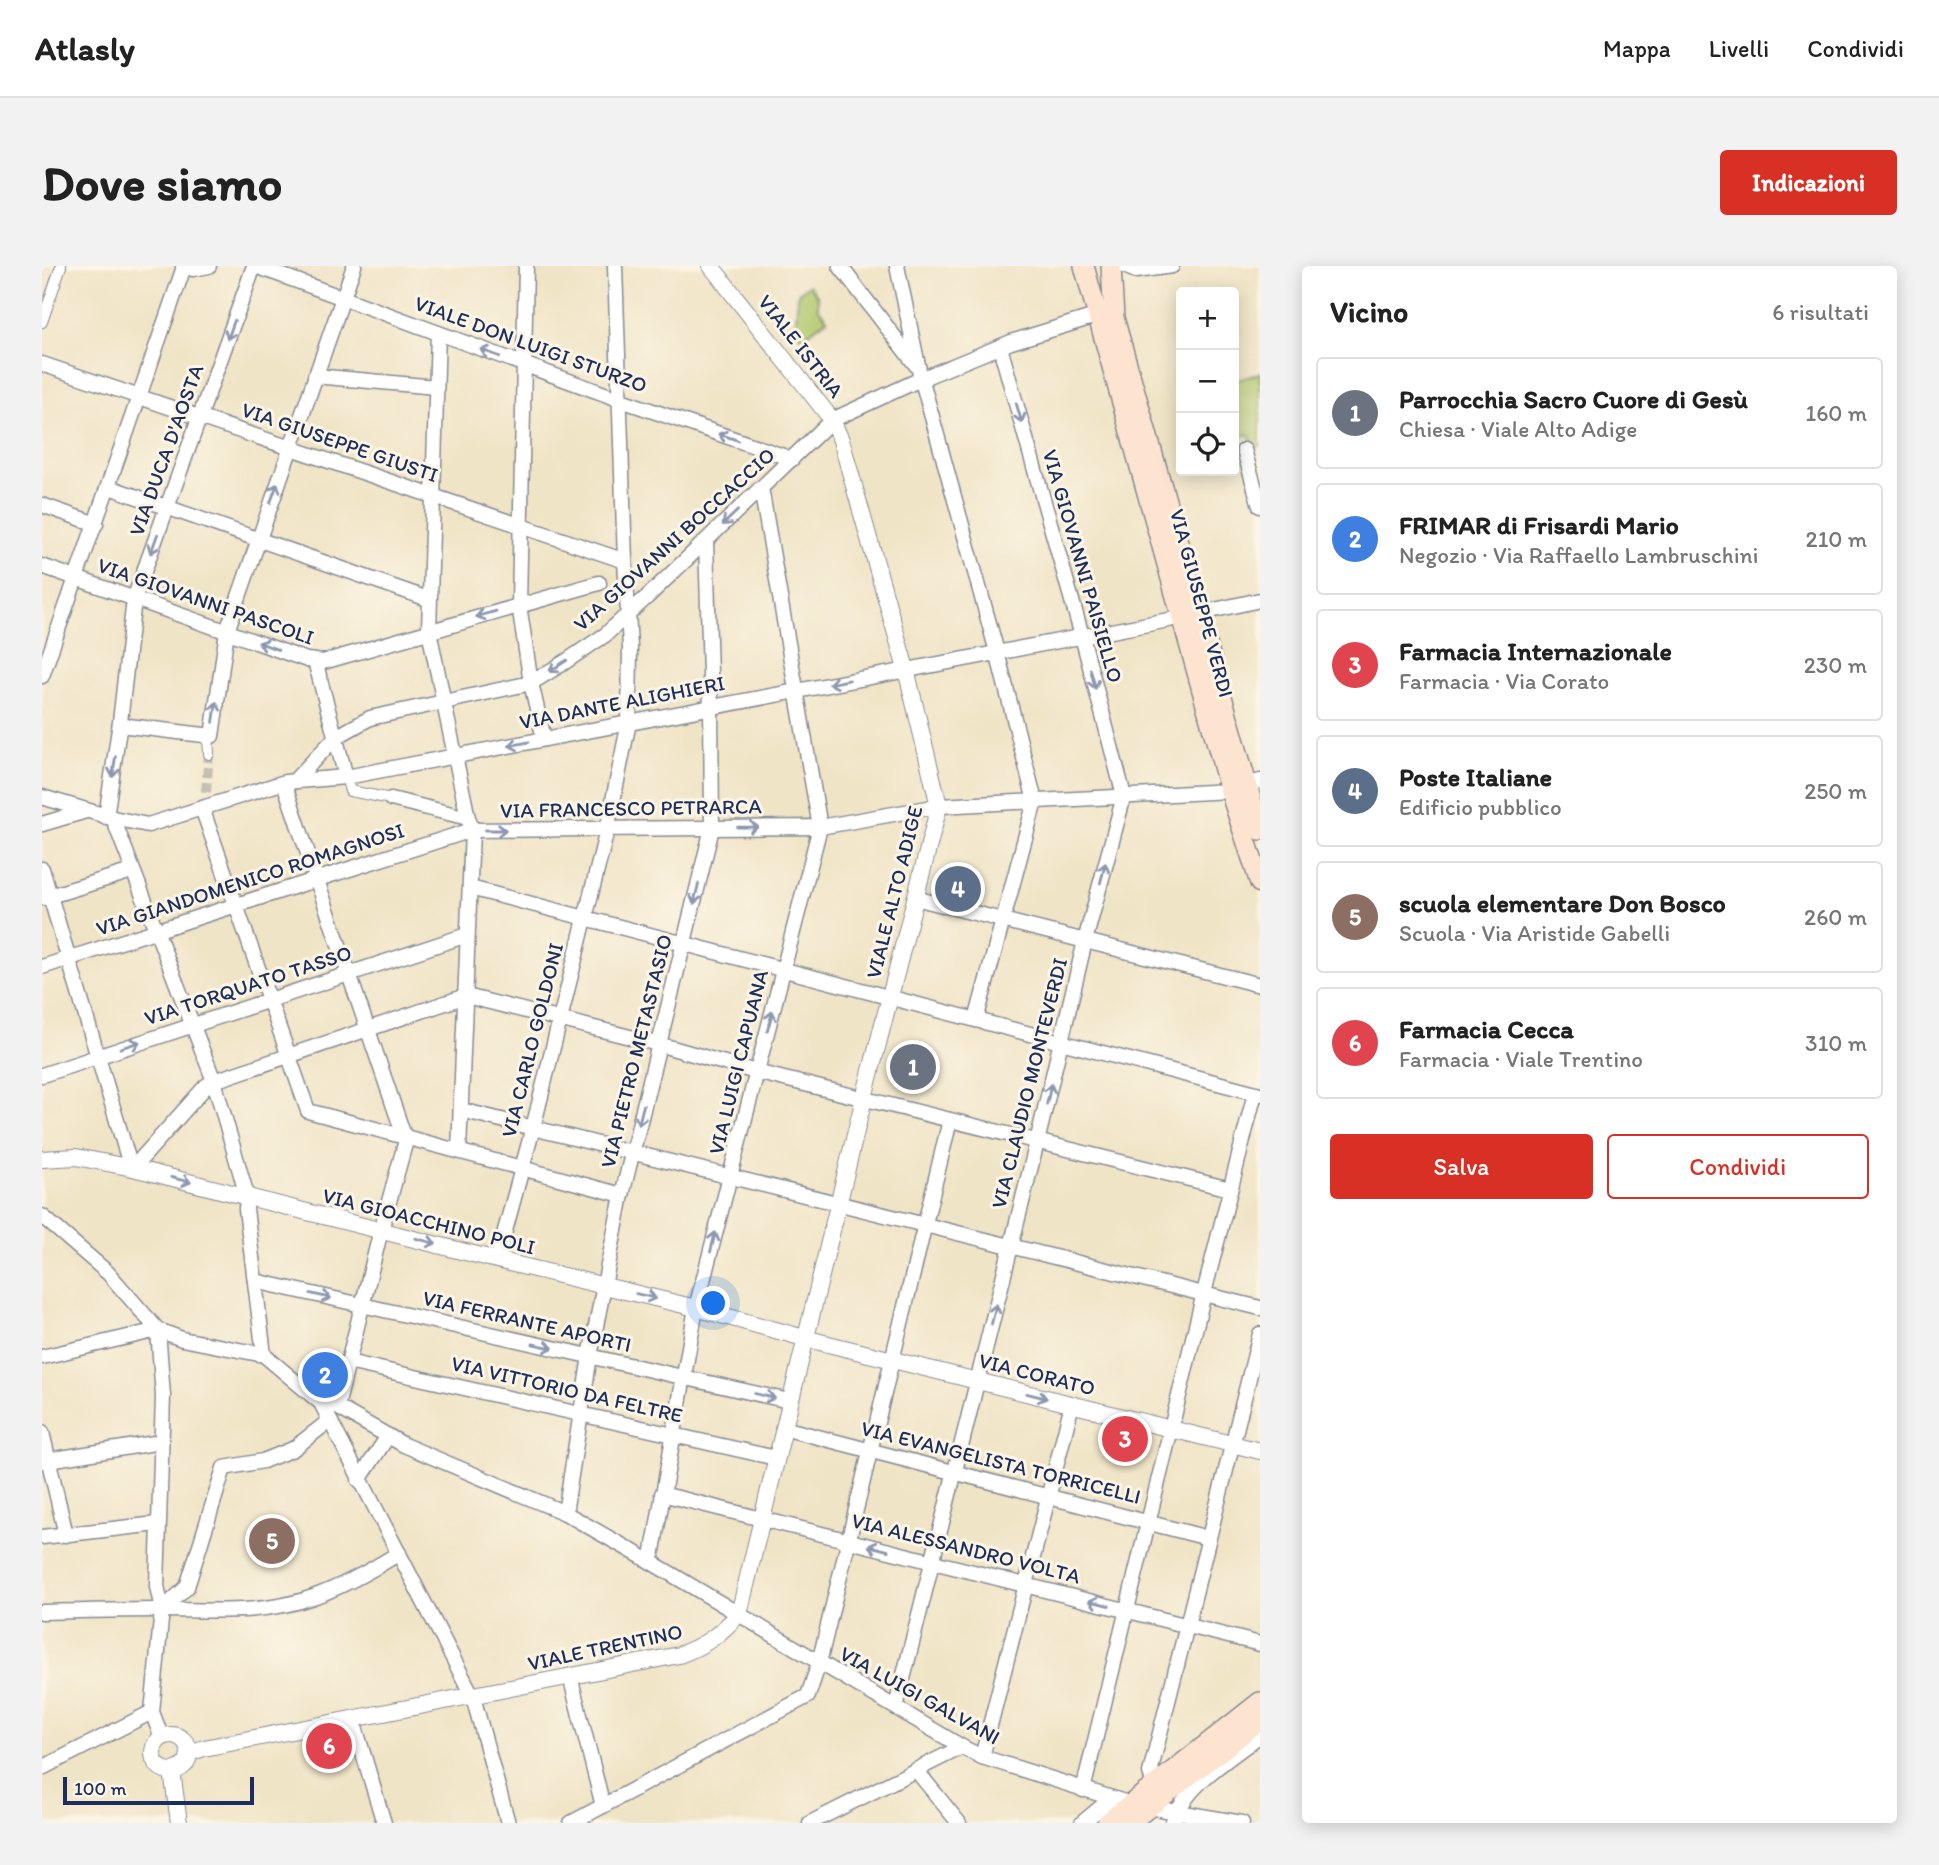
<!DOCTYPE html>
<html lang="it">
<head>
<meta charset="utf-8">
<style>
	:root { --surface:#fff; --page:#f2f2f2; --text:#222; --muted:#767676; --line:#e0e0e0; --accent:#d93025 }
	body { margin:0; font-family:Itim,sans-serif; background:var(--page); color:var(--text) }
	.controls { position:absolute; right:21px; top:21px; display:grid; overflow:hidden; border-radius:7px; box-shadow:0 4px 18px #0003 }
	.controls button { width:63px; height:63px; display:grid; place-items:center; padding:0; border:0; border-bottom:2px solid var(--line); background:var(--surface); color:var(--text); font:35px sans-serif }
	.scale { position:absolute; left:21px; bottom:18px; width:191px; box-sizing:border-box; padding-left:7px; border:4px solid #1b2f5e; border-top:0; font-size:19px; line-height:24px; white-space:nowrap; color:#1b2f5e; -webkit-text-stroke:5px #fcf5e5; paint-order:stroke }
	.you { position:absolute; left:672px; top:1038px; width:24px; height:24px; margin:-18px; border:5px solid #fff; border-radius:50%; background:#1a73e8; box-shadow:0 0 0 10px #1a73e833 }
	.badge { display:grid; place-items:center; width:46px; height:46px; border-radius:50%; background:var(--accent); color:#fff; font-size:23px; font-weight:700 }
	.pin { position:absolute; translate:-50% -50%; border:4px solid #fff; box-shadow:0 2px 7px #0006 }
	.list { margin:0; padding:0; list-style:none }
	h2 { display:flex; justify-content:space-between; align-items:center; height:91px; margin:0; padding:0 28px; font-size:30px }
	h2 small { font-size:23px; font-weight:400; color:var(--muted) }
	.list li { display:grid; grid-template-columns:46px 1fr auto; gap:21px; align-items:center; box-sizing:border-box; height:112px; margin:0 14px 14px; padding:0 14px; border:2px solid var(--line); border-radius:7px }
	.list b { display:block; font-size:26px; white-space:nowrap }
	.list p { margin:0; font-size:23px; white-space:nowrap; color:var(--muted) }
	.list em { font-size:23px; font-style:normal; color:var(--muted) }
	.actions { display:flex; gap:14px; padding:21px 28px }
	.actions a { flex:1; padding:16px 0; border:2px solid var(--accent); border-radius:7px; text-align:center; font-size:24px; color:var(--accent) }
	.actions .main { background:var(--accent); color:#fff }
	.icon { flex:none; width:38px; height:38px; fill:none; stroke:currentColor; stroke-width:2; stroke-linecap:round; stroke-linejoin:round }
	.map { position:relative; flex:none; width:1218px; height:1557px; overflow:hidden; border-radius:7px }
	header { display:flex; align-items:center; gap:42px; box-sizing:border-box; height:98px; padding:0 35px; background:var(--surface); border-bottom:2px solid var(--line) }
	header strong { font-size:33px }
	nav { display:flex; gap:38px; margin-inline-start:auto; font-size:24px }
	.intro { display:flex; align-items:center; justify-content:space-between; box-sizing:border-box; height:168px; padding:0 42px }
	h1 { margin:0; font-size:49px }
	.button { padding:18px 32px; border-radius:7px; background:var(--accent); color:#fff; font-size:24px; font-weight:700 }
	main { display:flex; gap:42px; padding:0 42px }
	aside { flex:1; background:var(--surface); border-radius:7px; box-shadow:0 4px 18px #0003 }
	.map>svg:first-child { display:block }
</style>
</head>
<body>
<header>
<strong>Atlasly</strong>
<nav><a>Mappa</a><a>Livelli</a><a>Condividi</a></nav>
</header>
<div class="intro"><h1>Dove siamo</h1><a class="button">Indicazioni</a></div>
<main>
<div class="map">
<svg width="1218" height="1557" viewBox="0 0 1218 1557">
	<rect width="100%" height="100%" fill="#fcf5e5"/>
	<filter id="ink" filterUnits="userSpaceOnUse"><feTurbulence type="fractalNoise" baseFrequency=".0143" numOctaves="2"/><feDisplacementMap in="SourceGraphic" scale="14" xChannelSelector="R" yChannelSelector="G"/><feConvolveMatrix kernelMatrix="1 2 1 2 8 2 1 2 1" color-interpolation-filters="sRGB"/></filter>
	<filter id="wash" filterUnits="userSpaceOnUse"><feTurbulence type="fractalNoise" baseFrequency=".00686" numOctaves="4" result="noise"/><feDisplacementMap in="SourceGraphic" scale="28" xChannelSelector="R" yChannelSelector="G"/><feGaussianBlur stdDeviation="1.57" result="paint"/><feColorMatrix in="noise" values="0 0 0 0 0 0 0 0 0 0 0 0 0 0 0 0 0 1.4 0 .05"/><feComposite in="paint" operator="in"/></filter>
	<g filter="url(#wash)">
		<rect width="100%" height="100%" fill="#f0e4c6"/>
		<g fill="#b0c76b" stroke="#667b64" stroke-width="2">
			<path d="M767 19 776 31V42L785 53 760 72 753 63 756 61 754 58 756 27Z"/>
			<path d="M1218 107V180L1211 182 1207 168 1192 172V115Z"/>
		</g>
	</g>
	<g filter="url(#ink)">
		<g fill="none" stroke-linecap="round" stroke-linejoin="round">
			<path stroke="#c5c0b1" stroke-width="10" stroke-dasharray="10 5" stroke-linecap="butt" d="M164 526 167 488"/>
			<defs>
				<g id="pedestrian">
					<path d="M0 56 19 0"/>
					<path d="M166 470 167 488"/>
					<path d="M304 511 308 525 349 533"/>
				</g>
				<g id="minor">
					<path d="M141 0 151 3 167 0"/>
					<path d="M214 0 579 134 750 193"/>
					<path d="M484 0 477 339 489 417 502 473"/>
					<path d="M798 0 874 99"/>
					<path d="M855 0 877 104 955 386 993 535 934 754"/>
					<path d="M1082 0 1094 5 1130 0"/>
					<path d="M396 67 387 365 426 552"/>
					<path d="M0 98 583 295"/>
					<path d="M273 110 394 121"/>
					<path d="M1202 184 1218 240"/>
					<path d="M67 221 386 333"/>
					<path d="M0 239 54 258"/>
					<path d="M0 300 265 394 281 396 557 317"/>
					<path d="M273 395 304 511"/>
					<path d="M0 410 142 1"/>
					<path d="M78 459 170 470 185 365 312 0"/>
					<path d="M253 514 294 471 328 452 489 417 523 396 563 369 605 331 790 154 881 112 969 76 1057 49"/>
					<path d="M242 517 362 870"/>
					<path d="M0 531 71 552 106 559 243 516 304 511 1127 354 1218 334"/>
					<path d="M349 533 426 552 430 564 778 561 897 540 1188 525 1218 515"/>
					<path d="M160 542 266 845 580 929"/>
					<path d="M64 551 78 456 92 333 212 0"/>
					<path d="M71 552 172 815 205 930 204 943 222 1089"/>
					<path d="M0 558 44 545"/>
					<path d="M0 603 89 902"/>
					<path d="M428 622 1218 828"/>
					<path d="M1 632 90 605"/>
					<path d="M873 632 1218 719"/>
					<path d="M0 701 430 564 417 885"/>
					<path d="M0 809 425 669"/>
					<path d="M419 844 1218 1042"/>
					<path d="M91 902 164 820 172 815 424 730 616 778 714 806 1188 923"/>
					<path d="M0 950 66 1007 116 1064 140 1073 222 1089 279 1137 431 1431 466 1557"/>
					<path d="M455 994 491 862 565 564 587 456 588 381 583 295 573 0"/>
					<path d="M213 1015 747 1135"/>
					<path d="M116 1064 121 1130 115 1320 120 1344 110 1446 120 1472"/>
					<path d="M0 1091 116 1064"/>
					<path d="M306 1096 734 1192"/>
					<path d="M279 1137 295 1141 362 1179 523 1247 609 1296 920 1481 940 1491 1089 1538"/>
					<path d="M295 1141 339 964 365 871"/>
					<path d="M741 1162 1166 1272"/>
					<path d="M0 1166 24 1269"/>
					<path d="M0 1195 119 1176"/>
					<path d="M317 1214 346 1170"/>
					<path d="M620 1228 1218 1378"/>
					<path d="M523 1247 548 1090 580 929 670 562 669 441 664 275"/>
					<path d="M0 1271 115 1258"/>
					<path d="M609 1296 654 1042 778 561 719 222"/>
					<path d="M120 1344 145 1321 182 1202 221 1195 251 1183 287 1155"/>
					<path d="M0 1346C39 1345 79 1344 118 1344 170 1344 221 1349 271 1331 302 1320 330 1304 357 1287"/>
					<path d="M528 1410 561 1540"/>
					<path d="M854 1441 995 876 1043 675 1082 530 1040 370 958 81"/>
					<path d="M311 1454 342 1557"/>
					<path d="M940 1491 1030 1138"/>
					<path d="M0 1502 110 1446"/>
					<path d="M874 1504 917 1557"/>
					<path d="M1112 1519 1108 1507 1218 1068"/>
					<path d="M1041 1524 1162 1027 1213 827"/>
					<path d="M1107 1541 1200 1557"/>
					<path d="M529 1557 766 1430 777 1397 908 854"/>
					<path d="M768 1557 920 1481"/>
					<path d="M1040 1557 1070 1532"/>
					<path d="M1130 1557C1145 1517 1186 1494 1218 1469"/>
				</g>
				<g id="tertiary">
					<path d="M0 893 34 891 91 902 455 994 654 1042 762 1072 1218 1185"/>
					<circle cx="129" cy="1487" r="18"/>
					<path d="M147 1487 162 1482 637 1389C664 1379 677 1369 697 1348L822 832 897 540 864 403 799 174 790 154 669 0"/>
					<path d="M130 1505 137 1557"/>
				</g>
				<g id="secondary">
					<path d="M1042 0 1188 525 1218 617"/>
					<path d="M1069 0 1072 52 1218 564"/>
					<path d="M1065 1557 1218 1436"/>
					<path d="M1087 1557 1218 1454"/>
				</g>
			</defs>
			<use href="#pedestrian" stroke="#868a92" stroke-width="12"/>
			<use href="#minor" stroke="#868a92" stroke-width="17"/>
			<use href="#tertiary" stroke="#868a92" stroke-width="18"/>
			<use href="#secondary" stroke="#868a92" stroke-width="22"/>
			<use href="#pedestrian" stroke="#fff" stroke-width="10"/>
			<use href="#minor" stroke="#fff" stroke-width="14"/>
			<use href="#tertiary" stroke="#fff" stroke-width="16"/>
			<use href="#secondary" stroke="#fde4d0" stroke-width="19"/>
		</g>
		<defs><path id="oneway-shaft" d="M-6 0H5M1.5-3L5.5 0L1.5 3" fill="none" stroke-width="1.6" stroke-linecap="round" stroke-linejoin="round" transform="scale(1.75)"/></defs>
		<g stroke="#8d97ae">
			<use href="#oneway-shaft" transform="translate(189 64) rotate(110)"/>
			<use href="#oneway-shaft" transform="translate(448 87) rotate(-160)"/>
			<use href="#oneway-shaft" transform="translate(977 147) rotate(74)"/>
			<use href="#oneway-shaft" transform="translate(686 171) rotate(-161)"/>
			<use href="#oneway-shaft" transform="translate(232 227) rotate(-70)"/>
			<use href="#oneway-shaft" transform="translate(688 252) rotate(136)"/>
			<use href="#oneway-shaft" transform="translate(112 278) rotate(110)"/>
			<use href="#oneway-shaft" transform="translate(444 348) rotate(164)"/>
			<use href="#oneway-shaft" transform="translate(226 380) rotate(-160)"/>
			<use href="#oneway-shaft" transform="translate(516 400) rotate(147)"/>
			<use href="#oneway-shaft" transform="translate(1051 413) rotate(75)"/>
			<use href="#oneway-shaft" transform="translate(797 416) rotate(169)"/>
			<use href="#oneway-shaft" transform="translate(173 446) rotate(-82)"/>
			<use href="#oneway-shaft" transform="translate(477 478) rotate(169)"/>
			<use href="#oneway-shaft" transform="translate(72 501) rotate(98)"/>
			<use href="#oneway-shaft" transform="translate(706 561) rotate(-1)"/>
			<use href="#oneway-shaft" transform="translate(454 564)"/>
			<use href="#oneway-shaft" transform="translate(1061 607) rotate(-75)"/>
			<use href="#oneway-shaft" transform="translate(654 628) rotate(104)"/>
			<use href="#oneway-shaft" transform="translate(728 755) rotate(-75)"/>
			<use href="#oneway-shaft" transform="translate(88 779) rotate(-18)"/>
			<use href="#oneway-shaft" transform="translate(1007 828) rotate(-77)"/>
			<use href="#oneway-shaft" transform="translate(599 849) rotate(104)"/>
			<use href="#oneway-shaft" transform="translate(139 914) rotate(14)"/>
			<use href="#oneway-shaft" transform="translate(384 975) rotate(15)"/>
			<use href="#oneway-shaft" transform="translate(671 976) rotate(-76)"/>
			<use href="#oneway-shaft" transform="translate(279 1030) rotate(13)"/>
			<use href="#oneway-shaft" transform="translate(604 1030) rotate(13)"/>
			<use href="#oneway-shaft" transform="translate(952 1048) rotate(-76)"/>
			<use href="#oneway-shaft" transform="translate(501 1080) rotate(12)"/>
			<use href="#oneway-shaft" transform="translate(723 1130) rotate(13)"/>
			<use href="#oneway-shaft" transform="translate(995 1130) rotate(14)"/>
			<use href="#oneway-shaft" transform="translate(836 1282) rotate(-166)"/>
			<use href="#oneway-shaft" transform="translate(1057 1337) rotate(-166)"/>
		</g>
	</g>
	<g text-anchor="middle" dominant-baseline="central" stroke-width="6" stroke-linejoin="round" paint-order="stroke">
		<g font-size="21" fill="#1b2f5e" stroke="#fcf5e5">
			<text transform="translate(489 78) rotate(20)">VIALE DON LUIGI STURZO</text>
			<text transform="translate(759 80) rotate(52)">VIALE ISTRIA</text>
			<text transform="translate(298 176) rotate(19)">VIA GIUSEPPE GIUSTI</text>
			<text transform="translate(124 184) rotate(-70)">VIA DUCA D'AOSTA</text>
			<text transform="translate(632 273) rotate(-42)">VIA GIOVANNI BOCCACCIO</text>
			<text transform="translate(1041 300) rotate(74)">VIA GIOVANNI PAISIELLO</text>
			<text transform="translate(164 335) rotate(19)">VIA GIOVANNI PASCOLI</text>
			<text transform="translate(1160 337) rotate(75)">VIA GIUSEPPE VERDI</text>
			<text transform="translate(580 436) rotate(-11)">VIA DANTE ALIGHIERI</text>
			<text transform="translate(589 542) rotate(-1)">VIA FRANCESCO PETRARCA</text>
			<text transform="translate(208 613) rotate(-18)">VIA GIANDOMENICO ROMAGNOSI</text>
			<text transform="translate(852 626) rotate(-76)">VIALE ALTO ADIGE</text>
			<text transform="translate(206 719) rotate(-18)">VIA TORQUATO TASSO</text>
			<text transform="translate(490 774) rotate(-76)">VIA CARLO GOLDONI</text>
			<text transform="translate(594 785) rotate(-76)">VIA PIETRO METASTASIO</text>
			<text transform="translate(696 796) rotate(-76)">VIA LUIGI CAPUANA</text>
			<text transform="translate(987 817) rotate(-76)">VIA CLAUDIO MONTEVERDI</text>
			<text transform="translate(387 955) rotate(14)">VIA GIOACCHINO POLI</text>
			<text transform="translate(485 1055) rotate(13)">VIA FERRANTE APORTI</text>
			<text transform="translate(995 1108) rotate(14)">VIA CORATO</text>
			<text transform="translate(525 1123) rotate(13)">VIA VITTORIO DA FELTRE</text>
			<text transform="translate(959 1196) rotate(14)">VIA EVANGELISTA TORRICELLI</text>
			<text transform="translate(924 1282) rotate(14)">VIA ALESSANDRO VOLTA</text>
			<text transform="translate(563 1381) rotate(-12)">VIALE TRENTINO</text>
			<text transform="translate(878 1429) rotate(29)">VIA LUIGI GALVANI</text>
		</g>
	</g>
</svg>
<div class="controls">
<button>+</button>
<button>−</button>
<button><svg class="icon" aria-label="locate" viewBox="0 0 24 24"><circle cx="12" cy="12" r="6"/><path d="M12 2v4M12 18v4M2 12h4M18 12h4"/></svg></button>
</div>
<div class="scale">100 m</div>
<div class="you"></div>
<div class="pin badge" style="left:871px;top:801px;background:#6b7280">1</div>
<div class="pin badge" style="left:283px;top:1109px;background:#3f7fe0">2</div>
<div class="pin badge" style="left:1083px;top:1173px;background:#e0444e">3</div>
<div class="pin badge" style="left:916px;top:623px;background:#5c6f8a">4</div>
<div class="pin badge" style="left:230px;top:1275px;background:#8d6e63">5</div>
<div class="pin badge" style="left:287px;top:1480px;background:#e0444e">6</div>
</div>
<aside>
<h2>Vicino<small>6 risultati</small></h2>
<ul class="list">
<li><span class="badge" style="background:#6b7280">1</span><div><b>Parrocchia Sacro Cuore di Gesù</b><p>Chiesa · Viale Alto Adige</p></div><em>160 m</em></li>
<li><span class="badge" style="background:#3f7fe0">2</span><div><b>FRIMAR di Frisardi Mario</b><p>Negozio · Via Raffaello Lambruschini</p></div><em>210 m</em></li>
<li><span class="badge" style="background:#e0444e">3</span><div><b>Farmacia Internazionale</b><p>Farmacia · Via Corato</p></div><em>230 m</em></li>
<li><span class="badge" style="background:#5c6f8a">4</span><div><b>Poste Italiane</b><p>Edificio pubblico</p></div><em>250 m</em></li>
<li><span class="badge" style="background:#8d6e63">5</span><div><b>scuola elementare Don Bosco</b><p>Scuola · Via Aristide Gabelli</p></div><em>260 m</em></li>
<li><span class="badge" style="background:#e0444e">6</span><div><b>Farmacia Cecca</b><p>Farmacia · Viale Trentino</p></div><em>310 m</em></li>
</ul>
<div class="actions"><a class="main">Salva</a><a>Condividi</a></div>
</aside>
</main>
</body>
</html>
